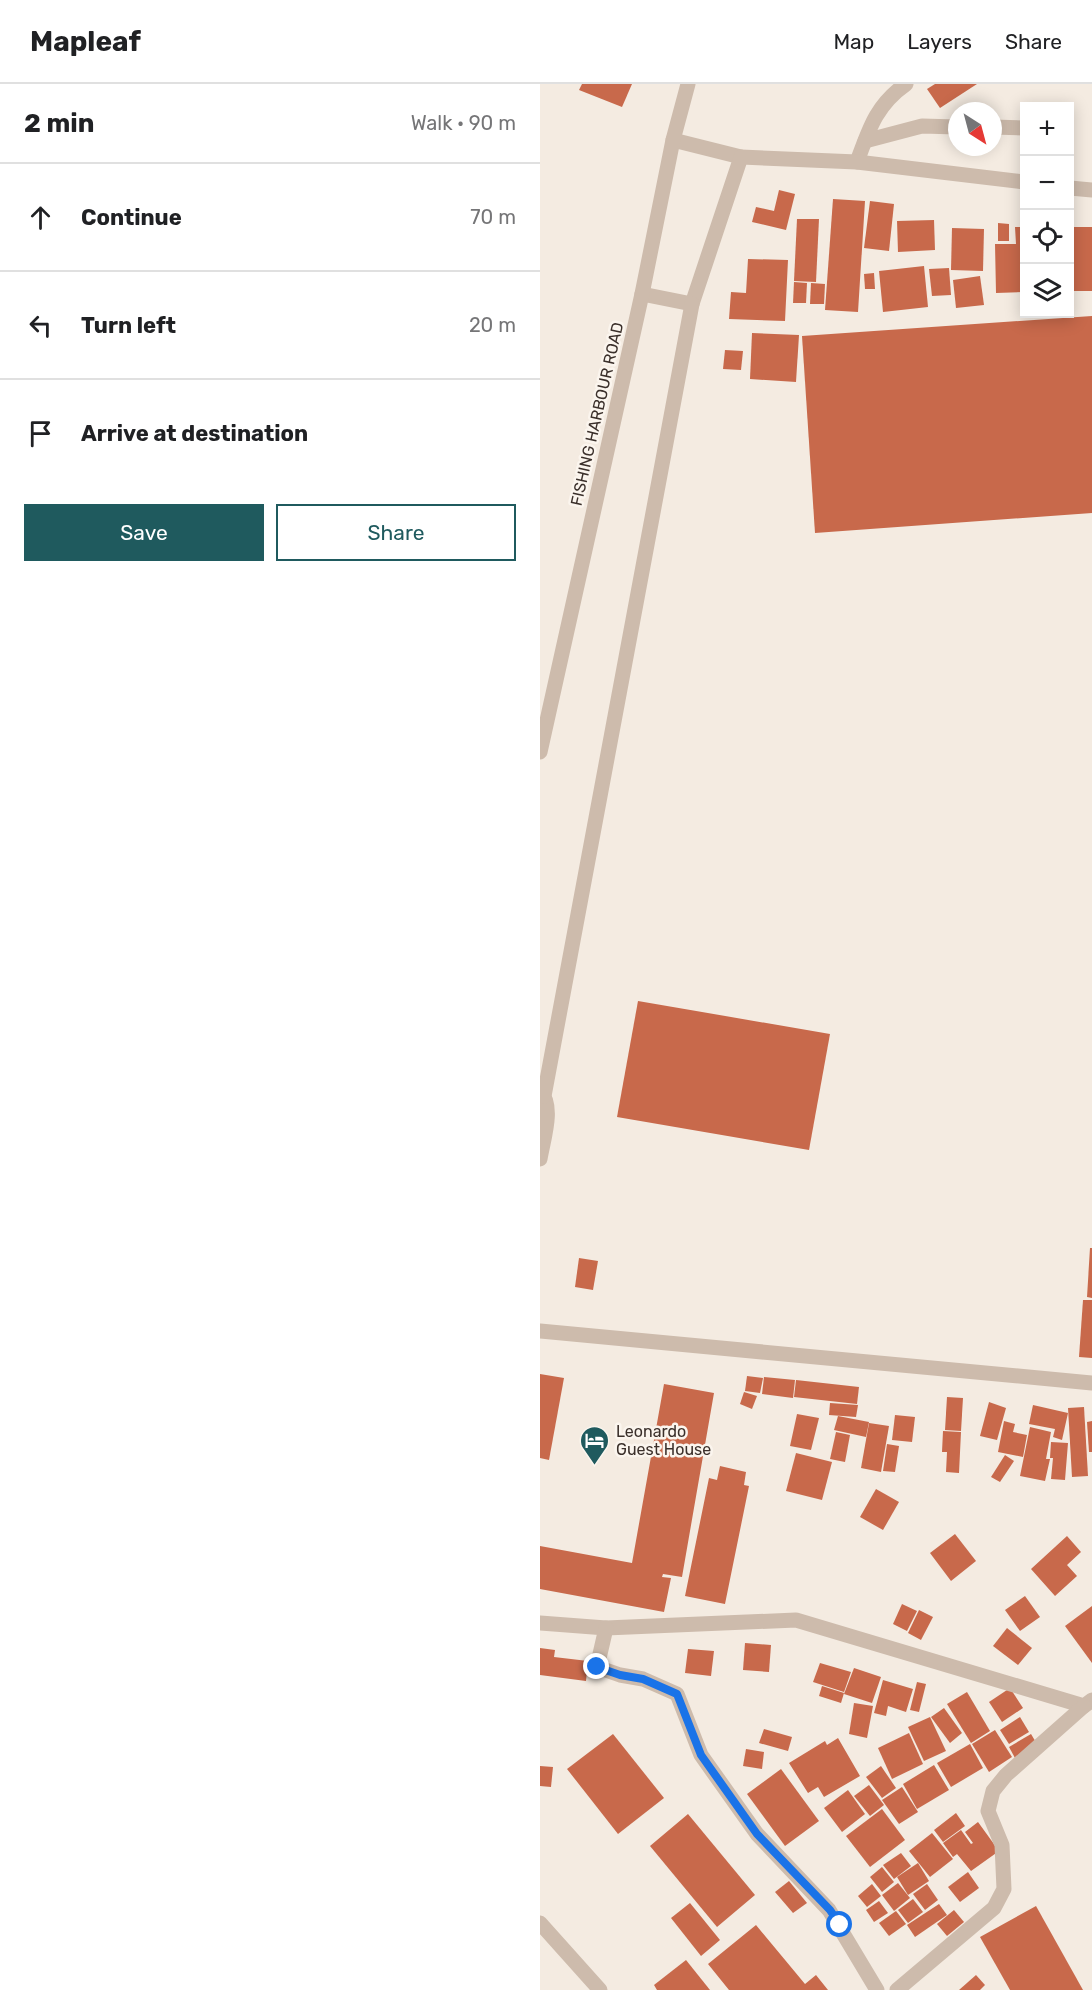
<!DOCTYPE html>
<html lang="en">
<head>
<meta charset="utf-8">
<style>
	:root { --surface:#fff; --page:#f6f6f6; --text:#202124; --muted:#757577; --line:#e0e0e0; --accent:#1f5a5e }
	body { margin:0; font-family:Rubik,sans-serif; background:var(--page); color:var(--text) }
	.controls { position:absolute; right:18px; top:18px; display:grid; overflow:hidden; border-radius:0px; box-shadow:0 3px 15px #0003 }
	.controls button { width:54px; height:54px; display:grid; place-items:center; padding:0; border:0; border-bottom:2px solid var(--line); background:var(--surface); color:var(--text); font:30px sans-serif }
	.compass { position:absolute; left:408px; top:18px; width:54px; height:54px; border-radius:50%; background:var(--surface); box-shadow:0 3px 15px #0003; rotate:144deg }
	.stop { position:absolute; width:18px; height:18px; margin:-14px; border:4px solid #1a73e8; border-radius:50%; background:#fff }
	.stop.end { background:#1a73e8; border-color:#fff; box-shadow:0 2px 6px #0008 }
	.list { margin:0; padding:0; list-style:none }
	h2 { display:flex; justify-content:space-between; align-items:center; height:78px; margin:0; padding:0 24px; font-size:26px }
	h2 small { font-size:20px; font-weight:400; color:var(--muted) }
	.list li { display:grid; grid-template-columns:39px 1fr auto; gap:18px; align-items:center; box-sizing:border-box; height:108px; padding:0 24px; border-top:2px solid var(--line) }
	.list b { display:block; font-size:22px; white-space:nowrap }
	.list em { font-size:20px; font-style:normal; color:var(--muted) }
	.actions { display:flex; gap:12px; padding:18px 24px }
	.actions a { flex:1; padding:14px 0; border:2px solid var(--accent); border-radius:0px; text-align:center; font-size:21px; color:var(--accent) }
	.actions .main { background:var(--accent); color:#fff }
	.icon { flex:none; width:33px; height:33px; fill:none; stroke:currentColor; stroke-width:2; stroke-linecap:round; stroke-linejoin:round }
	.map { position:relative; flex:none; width:552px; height:1906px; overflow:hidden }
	header { display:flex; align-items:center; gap:36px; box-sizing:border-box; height:84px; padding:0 30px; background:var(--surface); border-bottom:2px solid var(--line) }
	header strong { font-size:28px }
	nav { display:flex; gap:33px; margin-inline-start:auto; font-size:21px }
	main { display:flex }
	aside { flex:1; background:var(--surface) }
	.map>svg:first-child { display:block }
</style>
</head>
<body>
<header>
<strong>Mapleaf</strong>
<nav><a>Map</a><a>Layers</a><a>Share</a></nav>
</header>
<main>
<aside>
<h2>2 min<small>Walk · 90 m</small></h2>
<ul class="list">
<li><svg class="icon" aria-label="ahead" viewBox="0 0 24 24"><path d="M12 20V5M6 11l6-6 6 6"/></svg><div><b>Continue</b></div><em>70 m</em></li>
<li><svg class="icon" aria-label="left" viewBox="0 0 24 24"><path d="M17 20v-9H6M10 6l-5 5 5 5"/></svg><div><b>Turn left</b></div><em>20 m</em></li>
<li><svg class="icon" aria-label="arrive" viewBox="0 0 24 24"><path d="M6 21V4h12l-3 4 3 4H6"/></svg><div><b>Arrive at destination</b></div></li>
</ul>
<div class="actions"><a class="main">Save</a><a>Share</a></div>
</aside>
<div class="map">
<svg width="552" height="1906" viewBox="0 0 552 1906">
	<rect width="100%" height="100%" fill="#f4ebe1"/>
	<g fill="#c8694b">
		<path d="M42 0H92L82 23 39 6Z"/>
		<path d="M395 0H437L400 24 387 5Z"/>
		<path d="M239 106 255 110 246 146 212 138 216 123 234 127Z"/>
		<path d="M293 115 325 117 318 228 285 226Z"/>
		<path d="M330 117 354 120 349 167 324 164Z"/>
		<path d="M257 135H279L276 198 254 197Z"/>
		<path d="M394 136 395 166 358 168 357 137Z"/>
		<path d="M458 139 469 140V157H458Z"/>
		<path d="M475 143H484V208L456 209 455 160H476Z"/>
		<rect x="530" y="143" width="22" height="64"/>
		<path d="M412 144 444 145 443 187 411 186Z"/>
		<path d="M208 175 248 176 245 237 189 235 191 208 206 209Z"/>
		<path d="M384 182 388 223 343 228 339 187Z"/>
		<path d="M409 184 411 211 392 212 389 185Z"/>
		<path d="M334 189 335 205H325L324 190Z"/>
		<path d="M440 192 444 221 416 224 413 196Z"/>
		<path d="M254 198 267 199 266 219H253Z"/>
		<path d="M271 199 285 200 284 220H270Z"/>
		<path d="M552 232V429L275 449 262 252Z"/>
		<path d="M212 249 259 251 256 298 210 295Z"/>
		<path d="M185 266 203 267 201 286 183 285Z"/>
		<path d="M98 917 290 950 269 1066 77 1033Z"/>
		<path d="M550 1164H552V1214L547 1213Z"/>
		<path d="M39 1174 58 1177 53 1206 35 1203Z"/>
		<path d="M543 1216H552V1274L539 1273Z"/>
		<path d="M0 1290 24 1294 9 1376 0 1374Z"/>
		<path d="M207 1292 223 1294 220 1309 205 1307Z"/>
		<path d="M224 1293 255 1296 253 1314 222 1310Z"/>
		<path d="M256 1296 319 1303 317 1320 254 1313Z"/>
		<path d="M124 1300 174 1309 142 1493 123 1490 122 1493 131 1494 124 1528 0 1505V1462L92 1479Z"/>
		<path d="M204 1308 217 1312 212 1325 200 1320Z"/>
		<path d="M407 1313 423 1314 421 1347 405 1346Z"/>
		<path d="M449 1318 466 1324 457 1356 440 1352Z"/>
		<path d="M290 1319 318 1321 316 1333 289 1331Z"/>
		<path d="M493 1321 528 1329 522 1356 513 1353 515 1345 489 1340Z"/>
		<path d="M544 1323 548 1392 532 1393 528 1324Z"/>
		<path d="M257 1330 279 1334 271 1366 250 1362Z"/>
		<path d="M355 1331 375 1333 372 1358 352 1356Z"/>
		<path d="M298 1332 329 1338 326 1353 294 1346Z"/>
		<path d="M464 1337 475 1340 473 1348 487 1351 483 1373 458 1368Z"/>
		<path d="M552 1337V1368H549L547 1338Z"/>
		<path d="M329 1339 349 1342 341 1388 321 1384Z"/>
		<path d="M490 1343 511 1348 506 1375H510L505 1397 480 1392Z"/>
		<path d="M403 1347 421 1348 419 1389 406 1388 407 1368H402Z"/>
		<path d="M296 1348 310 1351 305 1378 290 1375Z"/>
		<path d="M511 1358 528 1359 525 1396 511 1395 513 1374H510Z"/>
		<path d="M347 1360 359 1362 355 1388 343 1387Z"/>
		<path d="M256 1369 292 1378 282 1416 246 1407Z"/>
		<path d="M465 1371 474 1377 460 1398 451 1393Z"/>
		<path d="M180 1382 206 1388 204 1401 209 1402 185 1520 145 1512 169 1394 177 1396Z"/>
		<path d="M336 1405 359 1418 343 1446 320 1433Z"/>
		<path d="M415 1450 436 1477 411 1497 390 1469Z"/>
		<path d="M527 1452 541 1468 527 1481 537 1492 515 1512 491 1485Z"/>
		<path d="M485 1512 500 1533 480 1547 465 1526Z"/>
		<path d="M362 1520 377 1527 367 1547 353 1540Z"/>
		<path d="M552 1522V1579L525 1542Z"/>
		<path d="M379 1526 393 1533 381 1556 368 1549Z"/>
		<path d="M467 1544 492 1564 478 1581 453 1562Z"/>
		<path d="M205 1559 231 1561 229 1588 203 1586Z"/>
		<path d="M0 1564 15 1566 14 1573 48 1577 46 1597 0 1591Z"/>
		<path d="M148 1565 174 1567 171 1592 145 1589Z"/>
		<path d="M280 1579 311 1588 304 1608 273 1598Z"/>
		<path d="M314 1584 341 1593 332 1619 304 1610Z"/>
		<path d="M343 1596 373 1605 366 1628 348 1622 346 1632 334 1629Z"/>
		<path d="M377 1598 386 1600 379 1628 370 1626Z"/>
		<path d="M282 1602 304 1609 301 1619 279 1612Z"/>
		<path d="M470 1604 483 1624 462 1638 449 1618Z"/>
		<path d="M427 1608 450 1647 431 1659 407 1620Z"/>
		<path d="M314 1619 333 1622 327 1654 309 1650Z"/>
		<path d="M404 1624 422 1649 410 1659 391 1633Z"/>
		<path d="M390 1633 406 1667 384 1677 368 1643Z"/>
		<path d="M480 1633 489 1648 469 1660 460 1646Z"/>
		<path d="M224 1645 252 1653 248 1667 219 1659Z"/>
		<path d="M455 1646 472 1673 449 1688 432 1660Z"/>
		<path d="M369 1649 383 1680 352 1695 338 1664Z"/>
		<path d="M73 1650 124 1714 78 1750 27 1685Z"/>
		<path d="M491 1650 497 1660 475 1674 469 1663Z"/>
		<path d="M298 1654 320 1692 284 1713 278 1703 268 1709 249 1679 285 1657 287 1661Z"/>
		<path d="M430 1660 443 1684 411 1703 397 1679Z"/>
		<path d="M206 1665 224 1668 222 1685 203 1682Z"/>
		<path d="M394 1681 409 1706 377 1725 363 1700Z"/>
		<path d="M0 1682 13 1683 11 1703 0 1702Z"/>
		<path d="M341 1682 356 1704 342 1714 326 1693Z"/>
		<path d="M241 1685 279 1737 245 1762 207 1710Z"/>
		<path d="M329 1701 344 1721 330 1732 314 1712Z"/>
		<path d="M362 1703 378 1728 359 1740 342 1716Z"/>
		<path d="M308 1706 325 1730 302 1748 284 1724Z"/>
		<path d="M342 1725 365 1756 330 1783 306 1752Z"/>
		<path d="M416 1729 425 1742 403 1758 394 1746Z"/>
		<path d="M148 1730 215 1811 177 1843 110 1762Z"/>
		<path d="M438 1738 459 1767 431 1787 417 1770 413 1773 403 1759 421 1746 431 1760 433 1759 425 1748Z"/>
		<path d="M392 1749 413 1775 390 1793 369 1767Z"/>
		<path d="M361 1769 371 1782 354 1795 343 1781Z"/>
		<path d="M378 1779 389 1797 368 1811 357 1793Z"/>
		<path d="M342 1783 354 1798 342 1808 330 1793Z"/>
		<path d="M428 1788 439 1804 420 1818 408 1803Z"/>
		<path d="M249 1797 267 1819 253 1829 235 1808Z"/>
		<path d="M358 1799 370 1814 354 1827 342 1811Z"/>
		<path d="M332 1800 341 1812 327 1823 318 1812Z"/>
		<path d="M387 1800 398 1816 385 1826 373 1810Z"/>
		<path d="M373 1815 383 1828 368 1839 358 1826Z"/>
		<path d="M339 1817 348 1829 334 1838 326 1826Z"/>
		<path d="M150 1819 180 1856 161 1872 131 1834Z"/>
		<path d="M399 1820 407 1831 375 1853 367 1841Z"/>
		<path d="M496 1822 543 1906H470L440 1853Z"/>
		<path d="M414 1826 424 1838 407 1852 397 1840Z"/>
		<path d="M356 1827 366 1840 349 1852 339 1839Z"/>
		<path d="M216 1841 265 1900 276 1891 288 1906H189L168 1880Z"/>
		<path d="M146 1876 170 1906H117L114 1901Z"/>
		<path d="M436 1891 445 1901 440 1906H419Z"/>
	</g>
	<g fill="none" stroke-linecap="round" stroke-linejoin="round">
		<g stroke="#cdbbac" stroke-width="15">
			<path d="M453 43 484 44"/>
			<path d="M133 56 201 73"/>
			<path d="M325 57 382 42 417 43"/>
			<path d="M317 78C329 45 336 21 366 0"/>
			<path d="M530 104 552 106"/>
			<path d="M102 210 152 220 201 73 317 78 484 98"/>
			<path d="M0 668 102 210 133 56 148 0"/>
			<path d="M0 1007C15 1022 3 1056 0 1075"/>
			<path d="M4 1012 152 220"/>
			<path d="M0 1247 552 1299"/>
			<path d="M0 1539 66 1544 256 1536 544 1622 552 1616"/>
			<path d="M66 1544 57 1583 80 1591 103 1595 137 1610 161 1671 217 1750 289 1826 337 1906"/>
			<path d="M0 1839 60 1906"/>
			<path d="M357 1906 454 1824 464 1805 462 1761 448 1727 453 1707 466 1691 544 1622"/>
		</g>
	</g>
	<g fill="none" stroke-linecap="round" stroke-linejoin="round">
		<path stroke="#1a73e8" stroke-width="8" d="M57 1583 80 1591 103 1595 137 1610 161 1671 217 1750 290 1826 300 1841"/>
	</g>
	<defs>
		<symbol id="hotel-pin" viewBox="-11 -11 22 30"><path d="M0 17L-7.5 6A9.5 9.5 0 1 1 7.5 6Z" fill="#1f5a5e" stroke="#fbf5ee"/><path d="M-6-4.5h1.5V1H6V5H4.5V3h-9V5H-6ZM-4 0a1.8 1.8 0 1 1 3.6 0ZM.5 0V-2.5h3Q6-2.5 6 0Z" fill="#fff"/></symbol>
	</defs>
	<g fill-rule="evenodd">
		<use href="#hotel-pin" x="38" y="1340" width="33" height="45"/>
	</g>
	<g text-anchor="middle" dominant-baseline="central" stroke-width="5" stroke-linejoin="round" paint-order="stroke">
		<g font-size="16" fill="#3b302b" stroke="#fbf5ee">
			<text transform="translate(57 330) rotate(-77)">FISHING HARBOUR ROAD</text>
		</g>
		<g font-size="16" fill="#3b302b" stroke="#fbf5ee" text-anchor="start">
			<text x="76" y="1347">Leonardo<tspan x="76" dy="18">Guest House</tspan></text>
		</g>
	</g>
</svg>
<div class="controls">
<button>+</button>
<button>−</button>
<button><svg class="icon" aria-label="locate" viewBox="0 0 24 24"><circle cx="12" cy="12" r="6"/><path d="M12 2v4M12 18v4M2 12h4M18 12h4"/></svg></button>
<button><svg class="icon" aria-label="layers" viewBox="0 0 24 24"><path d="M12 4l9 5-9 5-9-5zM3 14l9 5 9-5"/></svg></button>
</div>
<svg class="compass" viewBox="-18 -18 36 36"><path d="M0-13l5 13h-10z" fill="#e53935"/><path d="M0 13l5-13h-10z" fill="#757577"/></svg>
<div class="stop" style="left:300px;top:1841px"></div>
<div class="stop end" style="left:57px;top:1583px"></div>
</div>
</main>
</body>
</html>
